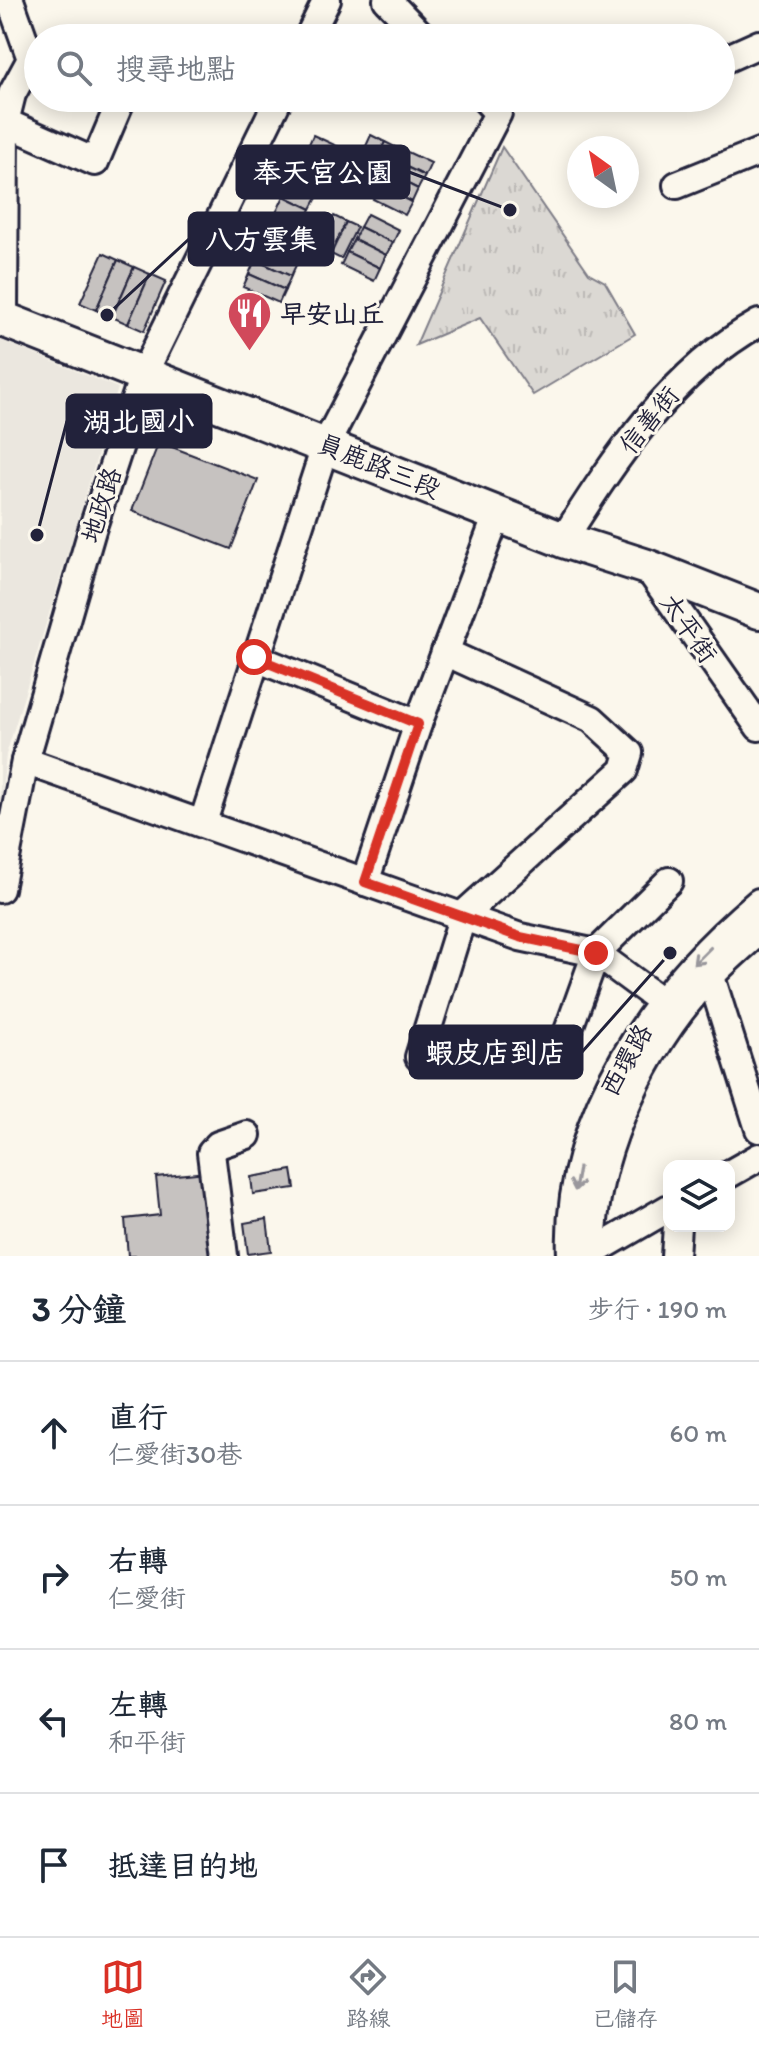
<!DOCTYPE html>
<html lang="zh-TW">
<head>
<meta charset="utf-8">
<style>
	:root { --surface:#fff; --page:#f6f6f7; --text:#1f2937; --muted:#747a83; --line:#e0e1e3; --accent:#d93025 }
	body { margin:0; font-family:Itim,"LXGW WenKai TC",sans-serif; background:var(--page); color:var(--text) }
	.controls { position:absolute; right:24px; bottom:24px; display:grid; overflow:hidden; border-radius:16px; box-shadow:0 4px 20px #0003 }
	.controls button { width:72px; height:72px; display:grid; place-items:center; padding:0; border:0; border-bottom:2px solid var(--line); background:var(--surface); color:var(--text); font:40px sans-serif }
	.compass { position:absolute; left:567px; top:136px; width:72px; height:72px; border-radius:50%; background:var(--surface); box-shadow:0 4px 20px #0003; rotate:327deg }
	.stop { position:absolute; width:24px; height:24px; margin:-18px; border:6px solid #d93025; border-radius:50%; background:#fff }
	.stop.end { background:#d93025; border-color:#fff; box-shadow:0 2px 8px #0008 }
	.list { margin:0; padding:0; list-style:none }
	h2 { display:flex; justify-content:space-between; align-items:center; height:104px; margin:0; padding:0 32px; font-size:34px }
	h2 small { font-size:26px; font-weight:400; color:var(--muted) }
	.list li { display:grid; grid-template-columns:52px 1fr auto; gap:24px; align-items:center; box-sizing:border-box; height:144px; padding:0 32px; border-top:2px solid var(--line) }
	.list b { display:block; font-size:30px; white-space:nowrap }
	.list p { margin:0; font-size:26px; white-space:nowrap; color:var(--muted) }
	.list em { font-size:26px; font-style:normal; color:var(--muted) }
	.icon { flex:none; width:44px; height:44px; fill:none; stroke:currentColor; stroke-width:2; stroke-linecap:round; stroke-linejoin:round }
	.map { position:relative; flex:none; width:759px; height:1256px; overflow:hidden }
	.search { position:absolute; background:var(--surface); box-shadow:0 4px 20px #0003; left:24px; right:24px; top:24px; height:88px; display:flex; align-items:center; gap:20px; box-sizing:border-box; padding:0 28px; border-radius:44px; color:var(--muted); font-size:30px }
	.sheet { height:680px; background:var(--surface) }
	nav { display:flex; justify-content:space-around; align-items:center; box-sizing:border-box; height:112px; border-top:2px solid var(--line); background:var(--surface); font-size:22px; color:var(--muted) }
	nav a { display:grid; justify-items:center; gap:4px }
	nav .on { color:var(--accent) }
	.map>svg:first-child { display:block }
</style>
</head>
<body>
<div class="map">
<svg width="759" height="1256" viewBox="0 0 759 1256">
	<defs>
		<pattern id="park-tufts" width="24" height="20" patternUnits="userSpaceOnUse" patternTransform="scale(2)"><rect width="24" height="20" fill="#dbd8d3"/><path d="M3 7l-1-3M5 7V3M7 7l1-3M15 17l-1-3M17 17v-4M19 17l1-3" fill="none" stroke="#bcb9b6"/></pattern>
	</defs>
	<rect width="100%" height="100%" fill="#fbf7ec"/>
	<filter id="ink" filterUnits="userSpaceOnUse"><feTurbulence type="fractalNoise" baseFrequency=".0125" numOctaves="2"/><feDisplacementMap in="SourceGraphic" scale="16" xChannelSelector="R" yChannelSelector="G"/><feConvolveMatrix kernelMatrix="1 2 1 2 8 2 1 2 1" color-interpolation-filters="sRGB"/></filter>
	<g filter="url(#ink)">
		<path fill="#ebe7df" d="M0 340 118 388 6 755 0 809Z"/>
		<path fill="url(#park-tufts)" stroke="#7e7d87" stroke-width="2" d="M502 147 589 273 605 282 635 334 533 395 480 318 416 345Z"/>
		<g fill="#c6c2c0" stroke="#22223b" stroke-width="2">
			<path d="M313 135 341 148 334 164 306 151Z"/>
			<path d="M371 135 385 142 370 174 356 168Z"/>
			<path d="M385 142 397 148 381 180 370 174Z"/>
			<path d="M399 148 431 163 425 176 392 160Z"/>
			<path d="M392 160 425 176 418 189 386 173Z"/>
			<path d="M386 173 418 189 412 202 380 186Z"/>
			<path d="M291 181 319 194 311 209 284 196Z"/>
			<path d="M380 186 412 202 405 215 373 199Z"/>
			<path d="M284 196 311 209 304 225 277 211Z"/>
			<path d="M277 211 304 225 297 240 269 227Z"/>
			<path d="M367 214 399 230 393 243 360 227Z"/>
			<path d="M334 216 346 222 331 254 318 248Z"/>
			<path d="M346 222 357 227 341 259 331 254Z"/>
			<path d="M360 227 393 243 386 255 354 239Z"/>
			<path d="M354 239 386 255 380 268 347 252Z"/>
			<path d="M262 247 297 263 291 276 255 260Z"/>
			<path d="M347 252 380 268 374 281 341 265Z"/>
			<path d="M103 253 118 260 96 310 80 303Z"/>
			<path d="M118 260 134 267 112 317 96 310Z"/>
			<path d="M255 260 291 276 285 290 249 274Z"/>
			<path d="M134 267 150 274 128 324 112 317Z"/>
			<path d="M150 274 166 281 144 331 128 324Z"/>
			<path d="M249 274 285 290 279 303 243 287Z"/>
			<path d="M159 442 258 480 231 549 132 511Z"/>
			<path d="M292 1170 295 1188 253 1194 251 1177Z"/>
			<path d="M206 1172 214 1256H128L125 1219 160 1215 156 1177Z"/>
			<path d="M267 1219 271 1251 248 1254 244 1223Z"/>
		</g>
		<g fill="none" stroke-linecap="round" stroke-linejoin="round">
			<defs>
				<g id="minor">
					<path d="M387 0 424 38"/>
					<path d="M308 38 327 0"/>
					<path d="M721 61 759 44"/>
					<path d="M0 120 95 162 122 98"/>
					<path d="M677 185 759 152"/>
					<path d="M4 319 5 122 12 94 31 59 10 0"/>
					<path d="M563 540C616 457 671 372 759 323"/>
					<path d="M647 567 759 727"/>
					<path d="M254 657 418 724"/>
					<path d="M25 761 520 937 596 953 661 1001"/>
					<path d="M203 822 326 444 498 113 484 98"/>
					<path d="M365 882 418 724 497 515"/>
					<path d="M0 889 25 761 92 530 143 375 279 98"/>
					<path d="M711 977 759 1129"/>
					<path d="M559 1056 596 953 669 881"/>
					<path d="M419 1057 463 915 624 770 629 753 592 719 445 652"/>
					<path d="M729 1174 759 1157"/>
					<path d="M224 1256 211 1153 218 1145 247 1135"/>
					<path d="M571 1256C565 1114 655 990 759 902"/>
					<path d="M586 1256 669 1208"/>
					<path d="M593 1256C589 1167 639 1058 697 991 715 969 739 950 759 931"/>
					<path d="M675 1256 677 1226"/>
				</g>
				<path id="major" d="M0 318 563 540 647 567 759 611"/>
			</defs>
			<use href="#minor" stroke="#22223b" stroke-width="32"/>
			<use href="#major" stroke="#22223b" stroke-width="40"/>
			<use href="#minor" stroke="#fbf7ec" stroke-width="26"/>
			<use href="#major" stroke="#fbf7ec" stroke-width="34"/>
		</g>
		<defs><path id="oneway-shaft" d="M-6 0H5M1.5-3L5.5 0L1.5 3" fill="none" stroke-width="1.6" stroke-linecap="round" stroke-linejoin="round" transform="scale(2)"/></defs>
		<g stroke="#99979c">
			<use href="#oneway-shaft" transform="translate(702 956) rotate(135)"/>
			<use href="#oneway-shaft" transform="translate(577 1179) rotate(100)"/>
		</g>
	</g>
	<g fill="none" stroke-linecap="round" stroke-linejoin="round" filter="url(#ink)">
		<path stroke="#d93025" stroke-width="10" d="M254 657 418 724 365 882 520 937 596 953"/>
	</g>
	<defs>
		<symbol id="restaurant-pin" viewBox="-11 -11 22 30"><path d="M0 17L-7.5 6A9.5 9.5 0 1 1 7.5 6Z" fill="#d1495b" stroke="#fbf7ec"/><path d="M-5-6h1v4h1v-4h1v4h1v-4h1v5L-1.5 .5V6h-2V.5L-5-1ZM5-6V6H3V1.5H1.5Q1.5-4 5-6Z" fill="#fff"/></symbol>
	</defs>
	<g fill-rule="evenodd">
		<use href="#restaurant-pin" x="224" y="288" width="51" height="69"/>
	</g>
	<g text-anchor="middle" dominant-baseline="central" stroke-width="6" stroke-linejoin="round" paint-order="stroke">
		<g font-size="26" font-weight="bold" fill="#22223b" stroke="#fbf7ec" text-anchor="start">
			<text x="280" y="314">早安山丘</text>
		</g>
		<g font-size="26" fill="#22223b" stroke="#fbf7ec">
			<text transform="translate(649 420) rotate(-51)">信善街</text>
			<text transform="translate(379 466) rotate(22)">員鹿路三段</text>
			<text transform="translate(101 505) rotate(-72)">地政路</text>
			<text transform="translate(689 628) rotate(55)">太平街</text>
			<text transform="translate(626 1060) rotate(-61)">西環路</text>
		</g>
	</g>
	<path fill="none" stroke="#22223b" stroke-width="3" d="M510 210L409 172M107 315L189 239M37 535L67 421M670 953L582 1052"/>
	<g fill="#22223b" stroke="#fbf7ec" stroke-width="3">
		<circle cx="510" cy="210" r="8"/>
		<circle cx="107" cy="315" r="8"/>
		<circle cx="37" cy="535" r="8"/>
		<circle cx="670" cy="953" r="8"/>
	</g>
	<g fill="#22223b" stroke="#22223b" stroke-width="3">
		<rect x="237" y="146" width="172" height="52" rx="8"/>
		<rect x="189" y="213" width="144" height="52" rx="8"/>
		<rect x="67" y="395" width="144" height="52" rx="8"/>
		<rect x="410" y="1026" width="172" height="52" rx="8"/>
	</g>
	<g font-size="28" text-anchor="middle" font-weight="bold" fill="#fff">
		<text x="323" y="182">奉天宮公園</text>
		<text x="261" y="249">八方雲集</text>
		<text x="139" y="431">湖北國小</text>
		<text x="496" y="1062">蝦皮店到店</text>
	</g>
</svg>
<div class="controls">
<button><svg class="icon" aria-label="layers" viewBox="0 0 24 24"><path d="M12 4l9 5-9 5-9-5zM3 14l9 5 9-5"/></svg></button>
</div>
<svg class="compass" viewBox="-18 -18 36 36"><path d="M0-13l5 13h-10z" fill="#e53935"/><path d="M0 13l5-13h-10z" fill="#747a83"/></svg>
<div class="stop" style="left:254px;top:657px"></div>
<div class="stop end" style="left:596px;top:953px"></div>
<div class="search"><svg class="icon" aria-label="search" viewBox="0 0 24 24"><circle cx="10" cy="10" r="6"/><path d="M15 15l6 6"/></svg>搜尋地點</div>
</div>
<section class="sheet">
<h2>3 分鐘<small>步行 · 190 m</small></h2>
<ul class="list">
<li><svg class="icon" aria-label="ahead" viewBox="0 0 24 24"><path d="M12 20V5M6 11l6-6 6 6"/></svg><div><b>直行</b><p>仁愛街30巷</p></div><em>60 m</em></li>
<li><svg class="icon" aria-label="right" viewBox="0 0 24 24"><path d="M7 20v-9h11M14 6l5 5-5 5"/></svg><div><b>右轉</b><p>仁愛街</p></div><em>50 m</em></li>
<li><svg class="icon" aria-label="left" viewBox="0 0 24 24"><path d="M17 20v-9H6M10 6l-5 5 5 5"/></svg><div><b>左轉</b><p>和平街</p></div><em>80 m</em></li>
<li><svg class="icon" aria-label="arrive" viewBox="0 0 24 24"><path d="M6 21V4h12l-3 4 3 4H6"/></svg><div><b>抵達目的地</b></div></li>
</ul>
</section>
<nav>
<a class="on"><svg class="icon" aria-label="map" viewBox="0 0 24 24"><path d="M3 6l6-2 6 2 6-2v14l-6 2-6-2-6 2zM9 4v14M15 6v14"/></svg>地圖</a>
<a><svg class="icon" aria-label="directions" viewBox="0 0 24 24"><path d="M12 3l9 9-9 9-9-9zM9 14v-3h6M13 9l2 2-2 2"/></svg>路線</a>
<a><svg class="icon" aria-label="saved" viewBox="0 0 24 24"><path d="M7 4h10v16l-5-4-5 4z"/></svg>已儲存</a>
</nav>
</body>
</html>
